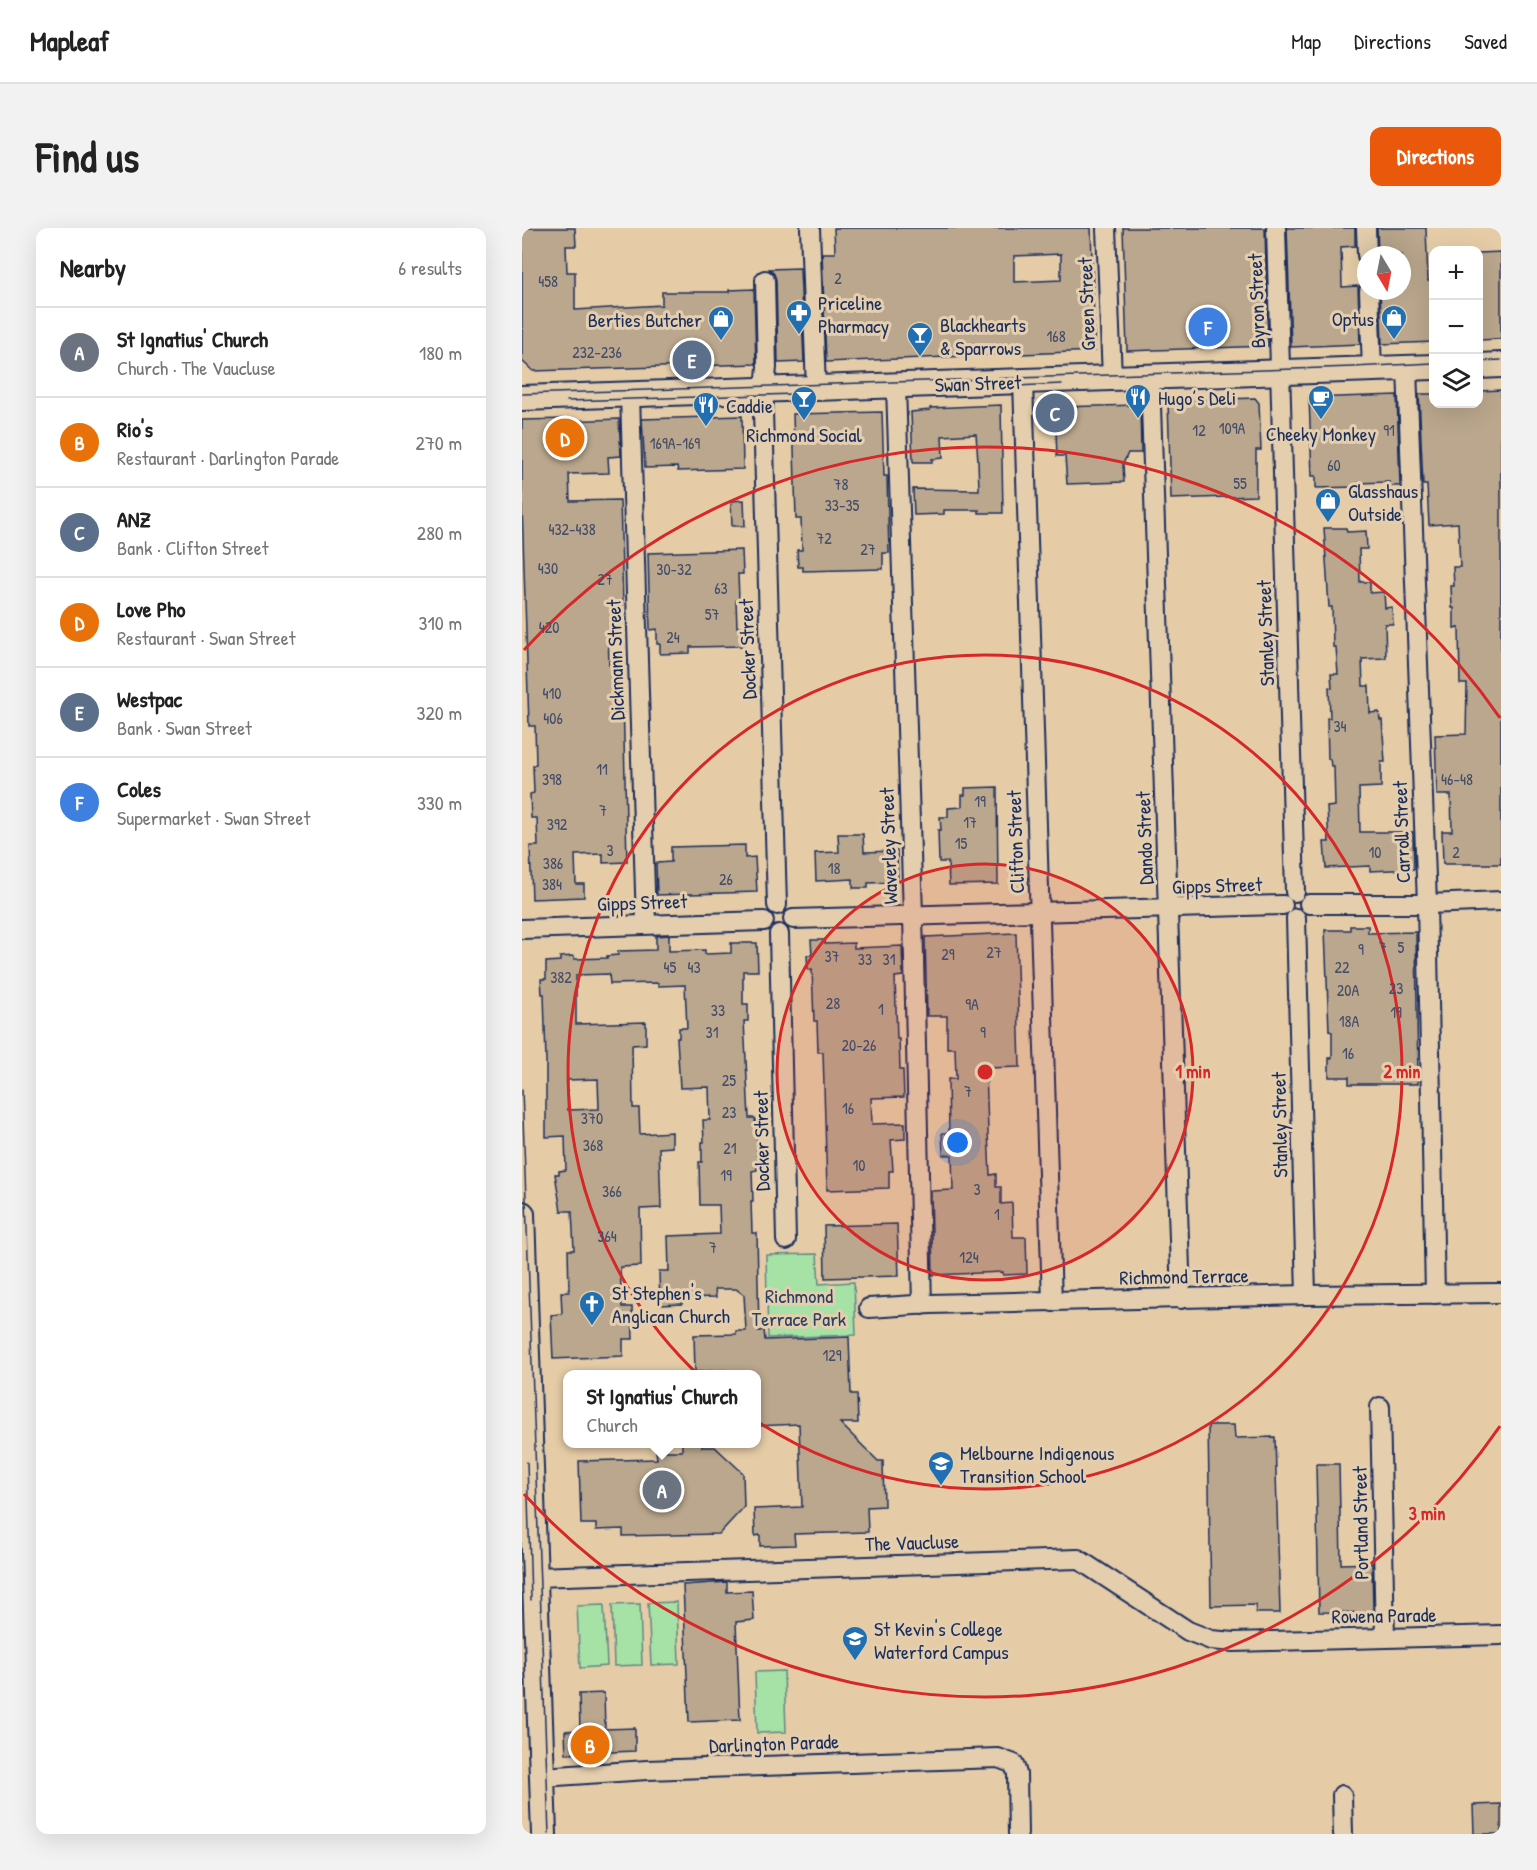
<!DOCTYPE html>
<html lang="en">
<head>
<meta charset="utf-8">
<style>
	:root { --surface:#fff; --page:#f2f2f2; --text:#222; --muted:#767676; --line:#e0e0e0; --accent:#ea580c }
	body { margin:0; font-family:"Patrick Hand",sans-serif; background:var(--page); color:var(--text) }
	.controls { position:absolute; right:18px; top:18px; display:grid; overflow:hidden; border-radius:12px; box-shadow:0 6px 24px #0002 }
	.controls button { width:54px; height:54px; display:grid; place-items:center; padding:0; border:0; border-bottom:2px solid var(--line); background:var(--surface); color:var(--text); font:30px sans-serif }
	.compass { position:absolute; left:835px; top:18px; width:54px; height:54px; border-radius:50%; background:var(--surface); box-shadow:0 6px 24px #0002; rotate:170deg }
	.you { position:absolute; left:436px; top:915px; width:21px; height:21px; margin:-15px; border:4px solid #fff; border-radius:50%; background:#1a73e8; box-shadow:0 0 0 9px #1a73e833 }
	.badge { display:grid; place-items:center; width:39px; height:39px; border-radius:50%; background:var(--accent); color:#fff; font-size:20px; font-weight:700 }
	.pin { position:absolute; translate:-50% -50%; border:3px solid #fff; box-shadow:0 2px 6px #0006 }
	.popup { position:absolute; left:41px; top:1142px; width:198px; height:78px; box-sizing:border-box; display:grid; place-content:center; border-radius:12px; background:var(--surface); filter:drop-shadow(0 2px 4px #0005); font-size:20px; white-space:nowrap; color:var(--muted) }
	.popup b { font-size:22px; color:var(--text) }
	.popup::after { content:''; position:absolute; left:50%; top:100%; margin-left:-12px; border:12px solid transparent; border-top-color:var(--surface) }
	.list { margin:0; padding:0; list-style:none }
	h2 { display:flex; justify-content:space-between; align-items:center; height:78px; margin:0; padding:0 24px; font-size:26px }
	h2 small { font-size:20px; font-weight:400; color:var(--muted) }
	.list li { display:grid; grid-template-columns:39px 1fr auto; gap:18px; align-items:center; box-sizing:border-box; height:90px; padding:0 24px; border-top:2px solid var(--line) }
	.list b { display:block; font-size:22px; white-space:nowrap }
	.list p { margin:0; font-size:20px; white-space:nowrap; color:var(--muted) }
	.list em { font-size:20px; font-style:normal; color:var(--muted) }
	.icon { flex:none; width:33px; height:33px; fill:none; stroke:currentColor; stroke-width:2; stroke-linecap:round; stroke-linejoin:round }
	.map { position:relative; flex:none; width:979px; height:1606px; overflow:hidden; border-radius:12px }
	header { display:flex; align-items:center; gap:36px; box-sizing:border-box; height:84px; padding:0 30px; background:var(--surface); border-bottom:2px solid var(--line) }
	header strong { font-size:28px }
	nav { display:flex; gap:33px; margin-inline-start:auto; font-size:21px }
	.intro { display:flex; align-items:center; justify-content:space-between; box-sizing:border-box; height:144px; padding:0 36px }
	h1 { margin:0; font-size:42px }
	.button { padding:15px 27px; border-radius:12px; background:var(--accent); color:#fff; font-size:21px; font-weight:700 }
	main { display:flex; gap:36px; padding:0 36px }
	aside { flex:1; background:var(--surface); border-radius:12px; box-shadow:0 6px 24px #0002 }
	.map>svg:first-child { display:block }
</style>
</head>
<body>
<header>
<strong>Mapleaf</strong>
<nav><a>Map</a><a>Directions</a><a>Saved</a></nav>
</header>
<div class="intro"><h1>Find us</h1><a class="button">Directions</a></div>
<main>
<aside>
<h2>Nearby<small>6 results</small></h2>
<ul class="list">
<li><span class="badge" style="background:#6b7280">A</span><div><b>St Ignatius' Church</b><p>Church · The Vaucluse</p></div><em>180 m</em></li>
<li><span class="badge" style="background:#e8710a">B</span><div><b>Rio's</b><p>Restaurant · Darlington Parade</p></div><em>270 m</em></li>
<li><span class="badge" style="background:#5c6f8a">C</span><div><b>ANZ</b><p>Bank · Clifton Street</p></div><em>280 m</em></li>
<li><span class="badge" style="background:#e8710a">D</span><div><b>Love Pho</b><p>Restaurant · Swan Street</p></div><em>310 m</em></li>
<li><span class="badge" style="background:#5c6f8a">E</span><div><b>Westpac</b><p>Bank · Swan Street</p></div><em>320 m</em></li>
<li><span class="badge" style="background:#3f7fe0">F</span><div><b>Coles</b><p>Supermarket · Swan Street</p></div><em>330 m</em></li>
</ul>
</aside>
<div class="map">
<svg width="979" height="1606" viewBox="0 0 979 1606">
	<rect width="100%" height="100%" fill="#e5cca7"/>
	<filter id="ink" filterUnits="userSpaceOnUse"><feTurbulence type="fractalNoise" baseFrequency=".0167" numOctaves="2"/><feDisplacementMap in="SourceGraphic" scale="12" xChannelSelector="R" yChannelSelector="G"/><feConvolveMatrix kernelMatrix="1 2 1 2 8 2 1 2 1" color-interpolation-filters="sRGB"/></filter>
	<g filter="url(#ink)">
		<g fill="#a6e1a6" stroke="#608882" stroke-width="1.5">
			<path d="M295 1026 297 1056 332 1054 334 1107 246 1110 244 1027Z"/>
			<path d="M155 1374 157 1436 129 1437 126 1375Z"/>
			<path d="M118 1376 120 1437 92 1438 90 1377Z"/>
			<path d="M82 1377 85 1438 58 1440 55 1378Z"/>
			<path d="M262 1443 264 1504 235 1505 233 1444Z"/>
		</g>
		<g fill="#baa78d" stroke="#1b2f5e" stroke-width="1.5" fill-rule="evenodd">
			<path d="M0 0H53L54 18H44L45 44H53V82L140 77V64H207V62L232 61 234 136 11 143 0 133Z"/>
			<path d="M312 0H569L573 123 304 134 300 25H313ZM539 26V52L492 54V28Z"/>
			<path d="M601 0H743L746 118 605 123Z"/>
			<path d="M765 0H833V18L819 19 820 59 836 58 838 116 769 119Z"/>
			<path d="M855 0H904L906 53H912V114L860 116 858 63H880V27H856Z"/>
			<path d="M979 24V111L957 112V25Z"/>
			<path d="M278 40 282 134 256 135 254 52 252 46 247 41Z"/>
			<path d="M979 162V636H921L920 603H930L929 567H915L913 507 944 506 945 456H938L937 399 932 400V380H930L929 358H932L931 339H938L936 295 907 297 905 257H901L897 166H912V176H957V163Z"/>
			<path d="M875 167 878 258H867V254L835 255V259L794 260V248H790L787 170Z"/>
			<path d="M733 170 737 175 739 222H734V268L649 271 646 173Z"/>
			<path d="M479 177 481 285H457V282H422V286L392 287 391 261 457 262 456 233 454 206 420 208 421 230 410 231V234H391L389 184 408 182V180Z"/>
			<path d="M618 177 619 225H606L601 236 602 254 545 256 543 228H535L533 179Z"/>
			<path d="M360 184 362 248H365L367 325H361V341L281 343V339H276L275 322H280L279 291H274L271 186Z"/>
			<path d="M220 188 221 241 156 243 155 239 123 240 120 191Z"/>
			<path d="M46 191V193L97 191 99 228 86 229 87 245 47 246 48 273 98 272 101 377H94V395L91 404H86L87 437H96L97 469H101L105 634 81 635V626L53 627 54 656H62V669L10 671 8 618H16L15 590H9L8 566 12 565 11 537 14 536 13 498H7L0 277V192Z"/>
			<path d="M222 272 223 298H210L209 273Z"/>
			<path d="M802 300H824L825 304 844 303 845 321H837L838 354H848V365L862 364 863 380 870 379 871 396H863L864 430 840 431 841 458H847L848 485 857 484 858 492H860L863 534H859V559L837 560 838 604H891L892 641 848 643V638L804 640 802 614H807L805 579 813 578 812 538H809L808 531H806L805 490H808L807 459 810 460 809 446H816L814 419H811L810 379H807Z"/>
			<path d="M220 322 221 346H216L217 372H214L215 399H221L222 418 168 419V425L138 426V416H135V401L128 402 126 325Z"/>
			<path d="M475 559 476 656 427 657 426 634H417L416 602H419L418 589H426V580L440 579V567H443V560Z"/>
			<path d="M316 606H341L342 624 375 623 376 654 346 655V660H331V651L294 653 293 625 317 624Z"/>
			<path d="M223 617V630L233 629 235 664 135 667 134 635 149 634V619Z"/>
			<path d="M828 698H846V705L894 704 896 856H827V849H807V830H810V804L807 803 803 702H828Z"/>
			<path d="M494 705 498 839 464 840 466 904 468 947 474 946V959H479V976L490 975 491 1009H504L505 1046 481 1047V1044L411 1047 409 963 431 962 430 927H421L420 905H427L426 851H434L433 820H425V788H405L403 709Z"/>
			<path d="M147 707V723L183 722V726L209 725V715H235L236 743H221V776H226V793H222L227 890H233L235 914V942L230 943 231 973H229L230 1005H235L237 1103 242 1102 243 1112 327 1109 329 1166H335L336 1195H318L356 1233H361L362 1278 345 1279 346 1304 272 1306 273 1317 238 1318V1307L233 1308 232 1281 280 1279 277 1196 234 1198V1145L203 1146V1142L173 1144 172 1107 214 1106V1103H224L222 1067 214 1061H193L194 1069 160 1070V1076L138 1077 137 1043H147L146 1008 198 1006 197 977H178L177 934H180V914H182L181 892H188L187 859 158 860 155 810H157V800H165L163 757 136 758V755L88 756 87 746 54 747V796L124 794V816L110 817 111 880H117L118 906 150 904V919L137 920 139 980 118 981 119 1038 98 1039 100 1079H110L111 1111H101V1128L31 1131 29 1087 40 1086 39 1064H47L46 1022H52L50 983H39L33 946H37V943L44 942 43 908 24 909V832L22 766H20L19 751H24V734L38 733V729L52 728V731L85 730V728L96 727V723L134 722V708ZM76 851 77 881 46 882 45 852Z"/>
			<path d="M289 712H303V716L332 715V720L380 718 381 748 373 749 375 811H377L378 842H381L382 869 349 870 350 896 383 895V911L369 912 371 943H367V960L305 962 301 824H296L295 793H292L290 741 286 742 285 727H290Z"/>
			<path d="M375 996 377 1048 303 1050 302 998Z"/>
			<path d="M686 1197H712L713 1210 753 1209 758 1385H734V1377L689 1378Z"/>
			<path d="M160 1215H180V1219H193L221 1245 222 1279 197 1306 101 1308V1301L74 1302V1296H59L57 1233 135 1231 134 1223H160Z"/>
			<path d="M794 1236H817L819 1336 850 1335 851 1385 797 1384Z"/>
			<path d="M205 1354V1364L230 1363 232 1392 214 1394 218 1492 167 1494 161 1357Z"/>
			<path d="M82 1465 83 1501 113 1500V1523L44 1526 43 1503 58 1502 57 1466Z"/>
			<path d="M979 1576V1606H952L951 1577Z"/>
		</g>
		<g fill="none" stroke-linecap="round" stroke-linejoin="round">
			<defs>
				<g id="street">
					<path d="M288 0 294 161"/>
					<path d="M584 0 590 150"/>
					<path d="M754 0 773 664"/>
					<path d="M844 0 845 27"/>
					<path d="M243 52 245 139 241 183 255 677"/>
					<path d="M847 63 850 142"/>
					<path d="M885 140 905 676 913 1066"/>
					<path d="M628 148 659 1071"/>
					<path d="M501 153 530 1074"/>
					<path d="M374 158 391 687 400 1077"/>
					<path d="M108 167 124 696"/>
					<path d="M787 676H905L979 673"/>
					<path d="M774 690 784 1067"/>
					<path d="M271 691 761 677"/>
					<path d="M0 701 242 693"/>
					<path d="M257 706 264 1012"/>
					<path d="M347 1080 408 1076 784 1067 979 1065"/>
					<path d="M858 1179 863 1410"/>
					<path d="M13 1349 556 1331 666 1403 689 1412 712 1414 979 1407"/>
					<path d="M20 1549 125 1542 476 1530 492 1536 495 1546 496 1606"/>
					<path d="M820 1567 821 1606"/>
				</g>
				<g id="secondary">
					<path d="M957 138 979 137"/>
					<path d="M0 170 912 139"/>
					<path d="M0 986 22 1606"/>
				</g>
			</defs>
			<use href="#street" stroke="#1b2f5e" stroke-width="22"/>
			<use href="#secondary" stroke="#1b2f5e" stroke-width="28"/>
			<use href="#street" stroke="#e4cead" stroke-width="18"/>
			<use href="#secondary" stroke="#e4cead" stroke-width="24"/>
			<g stroke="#1b2f5e" stroke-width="1.5">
				<path d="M957 133 979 132"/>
				<path d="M468 159 540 156"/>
				<path d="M0 166 831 139 912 135"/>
				<path d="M45 173 273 166"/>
				<path d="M0 862 27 1606"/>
				<path d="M5 1234 9 1372"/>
			</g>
		</g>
	</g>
	<circle cx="463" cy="844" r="208" fill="#d62828" fill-opacity=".12"/>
	<g fill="none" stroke="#d62828" stroke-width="3">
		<circle cx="463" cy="844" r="208"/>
		<circle cx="463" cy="844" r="417"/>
		<path d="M978 1198A625 625 0 0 1 2 1266M2 422A625 625 0 0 1 978 490"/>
	</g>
	<defs>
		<symbol id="pharmacy-pin" viewBox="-11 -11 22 30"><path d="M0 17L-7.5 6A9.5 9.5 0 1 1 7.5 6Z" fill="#1f6fb2" stroke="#e4cead"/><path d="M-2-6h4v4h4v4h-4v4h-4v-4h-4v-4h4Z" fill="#fff"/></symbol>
		<symbol id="shop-pin" viewBox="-11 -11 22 30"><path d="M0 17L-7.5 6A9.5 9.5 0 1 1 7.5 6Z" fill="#1f6fb2" stroke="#e4cead"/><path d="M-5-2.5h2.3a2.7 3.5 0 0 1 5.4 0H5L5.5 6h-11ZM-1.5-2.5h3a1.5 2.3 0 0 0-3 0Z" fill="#fff"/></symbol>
		<symbol id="bar-pin" viewBox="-11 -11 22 30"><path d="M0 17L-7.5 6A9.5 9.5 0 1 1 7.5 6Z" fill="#1f6fb2" stroke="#e4cead"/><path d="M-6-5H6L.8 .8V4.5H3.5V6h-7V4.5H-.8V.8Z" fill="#fff"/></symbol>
		<symbol id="restaurant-pin" viewBox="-11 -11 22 30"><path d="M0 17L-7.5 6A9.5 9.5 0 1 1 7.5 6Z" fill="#1f6fb2" stroke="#e4cead"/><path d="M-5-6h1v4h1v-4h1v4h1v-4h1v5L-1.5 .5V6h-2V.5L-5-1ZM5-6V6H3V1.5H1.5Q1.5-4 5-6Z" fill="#fff"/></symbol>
		<symbol id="cafe-pin" viewBox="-11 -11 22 30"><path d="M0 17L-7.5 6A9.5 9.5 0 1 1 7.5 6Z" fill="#1f6fb2" stroke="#e4cead"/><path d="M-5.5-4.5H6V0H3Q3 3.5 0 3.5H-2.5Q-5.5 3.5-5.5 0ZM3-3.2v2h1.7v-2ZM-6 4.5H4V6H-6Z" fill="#fff"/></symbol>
		<symbol id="church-pin" viewBox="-11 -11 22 30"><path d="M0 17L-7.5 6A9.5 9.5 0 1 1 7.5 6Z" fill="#1f6fb2" stroke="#e4cead"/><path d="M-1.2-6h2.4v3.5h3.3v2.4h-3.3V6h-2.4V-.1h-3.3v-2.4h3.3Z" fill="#fff"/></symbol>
		<symbol id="school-pin" viewBox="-11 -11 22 30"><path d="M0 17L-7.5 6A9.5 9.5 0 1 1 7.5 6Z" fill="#1f6fb2" stroke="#e4cead"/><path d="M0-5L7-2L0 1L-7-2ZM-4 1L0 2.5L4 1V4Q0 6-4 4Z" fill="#fff"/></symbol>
	</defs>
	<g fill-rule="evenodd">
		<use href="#pharmacy-pin" x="262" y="70" width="30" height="40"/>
		<use href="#shop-pin" x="857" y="75" width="30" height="40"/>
		<use href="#shop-pin" x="184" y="76" width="30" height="40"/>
		<use href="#bar-pin" x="383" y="92" width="30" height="40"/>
		<use href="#restaurant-pin" x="601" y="154" width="30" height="40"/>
		<use href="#cafe-pin" x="784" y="155" width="30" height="40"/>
		<use href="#bar-pin" x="267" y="156" width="30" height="40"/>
		<use href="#restaurant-pin" x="169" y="162" width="30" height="40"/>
		<use href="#shop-pin" x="791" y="258" width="30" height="40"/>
		<use href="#church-pin" x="55" y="1061" width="30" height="40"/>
		<use href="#school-pin" x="404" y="1221" width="30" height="40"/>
		<use href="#school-pin" x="318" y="1396" width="30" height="40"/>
	</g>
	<g text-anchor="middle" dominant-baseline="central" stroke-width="6" stroke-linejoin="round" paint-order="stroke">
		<g font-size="16" fill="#434d6a">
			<text x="316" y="50">2</text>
			<text x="26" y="53">458</text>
			<text x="534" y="108">168</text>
			<text x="75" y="124">232-236</text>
			<text x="710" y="200">109A</text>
			<text x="677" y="202">12</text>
			<text x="867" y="202">91</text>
			<text x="153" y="215">169A-169</text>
			<text x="812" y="237">60</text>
			<text x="718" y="255">55</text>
			<text x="319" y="256">78</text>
			<text x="320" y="277">33-35</text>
			<text x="50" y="301">432-438</text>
			<text x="302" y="310">72</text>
			<text x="346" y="321">27</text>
			<text x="26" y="340">430</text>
			<text x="152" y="341">30-32</text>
			<text x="83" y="351">27</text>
			<text x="199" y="360">63</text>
			<text x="190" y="386">57</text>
			<text x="27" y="399">420</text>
			<text x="151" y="409">24</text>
			<text x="30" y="465">410</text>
			<text x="31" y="490">406</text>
			<text x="818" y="498">34</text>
			<text x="80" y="541">11</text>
			<text x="30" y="551">398</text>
			<text x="935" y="551">46-48</text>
			<text x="458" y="573">19</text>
			<text x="81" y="582">7</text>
			<text x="448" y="594">17</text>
			<text x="35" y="596">392</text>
			<text x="439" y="615">15</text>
			<text x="88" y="622">3</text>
			<text x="853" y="624">10</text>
			<text x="934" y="624">2</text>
			<text x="31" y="635">386</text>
			<text x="312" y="640">18</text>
			<text x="204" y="651">26</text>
			<text x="30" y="656">384</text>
			<text x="861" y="719">7</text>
			<text x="879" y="719">5</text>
			<text x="839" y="721">9</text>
			<text x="472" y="724">27</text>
			<text x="426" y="726">29</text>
			<text x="310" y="728">37</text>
			<text x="343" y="731">33</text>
			<text x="367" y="731">31</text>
			<text x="148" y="739">45</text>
			<text x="172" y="739">43</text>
			<text x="820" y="739">22</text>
			<text x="39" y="749">382</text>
			<text x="874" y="760">23</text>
			<text x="826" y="762">20A</text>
			<text x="311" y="775">28</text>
			<text x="450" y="776">9A</text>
			<text x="359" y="781">1</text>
			<text x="196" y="782">33</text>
			<text x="874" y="784">19</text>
			<text x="827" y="793">18A</text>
			<text x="190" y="804">31</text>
			<text x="461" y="804">9</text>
			<text x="337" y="817">20-26</text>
			<text x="826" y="825">16</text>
			<text x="207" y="852">25</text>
			<text x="446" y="863">7</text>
			<text x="326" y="880">16</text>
			<text x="207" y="884">23</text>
			<text x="70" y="890">370</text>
			<text x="71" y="917">368</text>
			<text x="208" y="920">21</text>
			<text x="337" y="937">10</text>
			<text x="204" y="947">19</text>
			<text x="455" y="961">3</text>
			<text x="90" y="963">366</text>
			<text x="475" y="986">1</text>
			<text x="85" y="1008">364</text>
			<text x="191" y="1019">7</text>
			<text x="447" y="1029">124</text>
			<text x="310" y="1127">129</text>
		</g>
		<g font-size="20" fill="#1b2f5e" stroke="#e4cead">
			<text transform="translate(734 73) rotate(-92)">Byron Street</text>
			<text transform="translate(564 76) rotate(-92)">Green Street</text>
			<text transform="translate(456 155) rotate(-2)">Swan Street</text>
			<text transform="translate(743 405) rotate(-92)">Stanley Street</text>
			<text transform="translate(225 421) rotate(-92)">Docker Street</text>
			<text transform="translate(93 432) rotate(-92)">Dickmann Street</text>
			<text transform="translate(879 604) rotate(-92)">Carroll Street</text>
			<text transform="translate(622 610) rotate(-92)">Dando Street</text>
			<text transform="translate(493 614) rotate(-92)">Clifton Street</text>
			<text transform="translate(366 618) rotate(-92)">Waverley Street</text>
			<text transform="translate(695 657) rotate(-2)">Gipps Street</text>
			<text transform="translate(120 674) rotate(-2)">Gipps Street</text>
			<text transform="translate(757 897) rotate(-91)">Stanley Street</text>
			<text transform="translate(239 913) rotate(-91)">Docker Street</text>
			<text transform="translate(662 1048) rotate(-1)">Richmond Terrace</text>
			<text transform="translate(838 1295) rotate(-91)">Portland Street</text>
			<text transform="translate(390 1314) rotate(-2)">The Vaucluse</text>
			<text transform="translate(862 1387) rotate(-1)">Rowena Parade</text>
			<text transform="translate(252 1515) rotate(-2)">Darlington Parade</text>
		</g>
		<g font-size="20" fill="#1b2f5e" stroke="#e4cead" text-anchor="start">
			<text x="296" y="74">Priceline<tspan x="296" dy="23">Pharmacy</tspan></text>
			<text x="852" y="90" text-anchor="end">Optus</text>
			<text x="180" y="91" text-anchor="end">Berties Butcher</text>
			<text x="418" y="96">Blackhearts<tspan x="418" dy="23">&amp; Sparrows</tspan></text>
			<text x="636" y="169">Hugo’s Deli</text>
			<text x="204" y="177">Caddie</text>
			<text x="799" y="205" text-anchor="middle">Cheeky Monkey</text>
			<text x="282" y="206" text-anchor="middle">Richmond Social</text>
			<text x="826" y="262">Glasshaus<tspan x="826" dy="23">Outside</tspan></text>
			<text x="90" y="1064">St Stephen's<tspan x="90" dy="23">Anglican Church</tspan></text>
			<text x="438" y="1224">Melbourne Indigenous<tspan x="438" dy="23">Transition School</tspan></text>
			<text x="352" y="1400">St Kevin's College<tspan x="352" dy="23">Waterford Campus</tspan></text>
		</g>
		<g font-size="20" fill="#294165" stroke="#e4cead">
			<text x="277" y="1067">Richmond<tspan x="277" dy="23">Terrace Park</tspan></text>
		</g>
	</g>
	<circle cx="463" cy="844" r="9" fill="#d62828" stroke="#e4cead" stroke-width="3"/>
	<g font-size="18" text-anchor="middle" font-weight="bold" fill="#d62828" stroke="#e4cead" stroke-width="6" stroke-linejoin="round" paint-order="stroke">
		<text x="671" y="850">1 min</text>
		<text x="880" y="850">2 min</text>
		<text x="905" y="1292">3 min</text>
	</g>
</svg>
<div class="controls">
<button>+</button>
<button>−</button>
<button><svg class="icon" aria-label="layers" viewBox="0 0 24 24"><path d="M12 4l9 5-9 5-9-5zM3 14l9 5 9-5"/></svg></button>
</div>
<svg class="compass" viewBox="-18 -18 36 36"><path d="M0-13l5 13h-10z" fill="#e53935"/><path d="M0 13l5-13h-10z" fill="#767676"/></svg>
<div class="you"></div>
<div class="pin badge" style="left:140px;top:1262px;background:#6b7280">A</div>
<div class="popup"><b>St Ignatius' Church</b>Church</div>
<div class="pin badge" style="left:68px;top:1517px;background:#e8710a">B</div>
<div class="pin badge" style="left:533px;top:185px;background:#5c6f8a">C</div>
<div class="pin badge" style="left:43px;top:210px;background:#e8710a">D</div>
<div class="pin badge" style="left:170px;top:132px;background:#5c6f8a">E</div>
<div class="pin badge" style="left:686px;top:99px;background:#3f7fe0">F</div>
</div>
</main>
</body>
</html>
